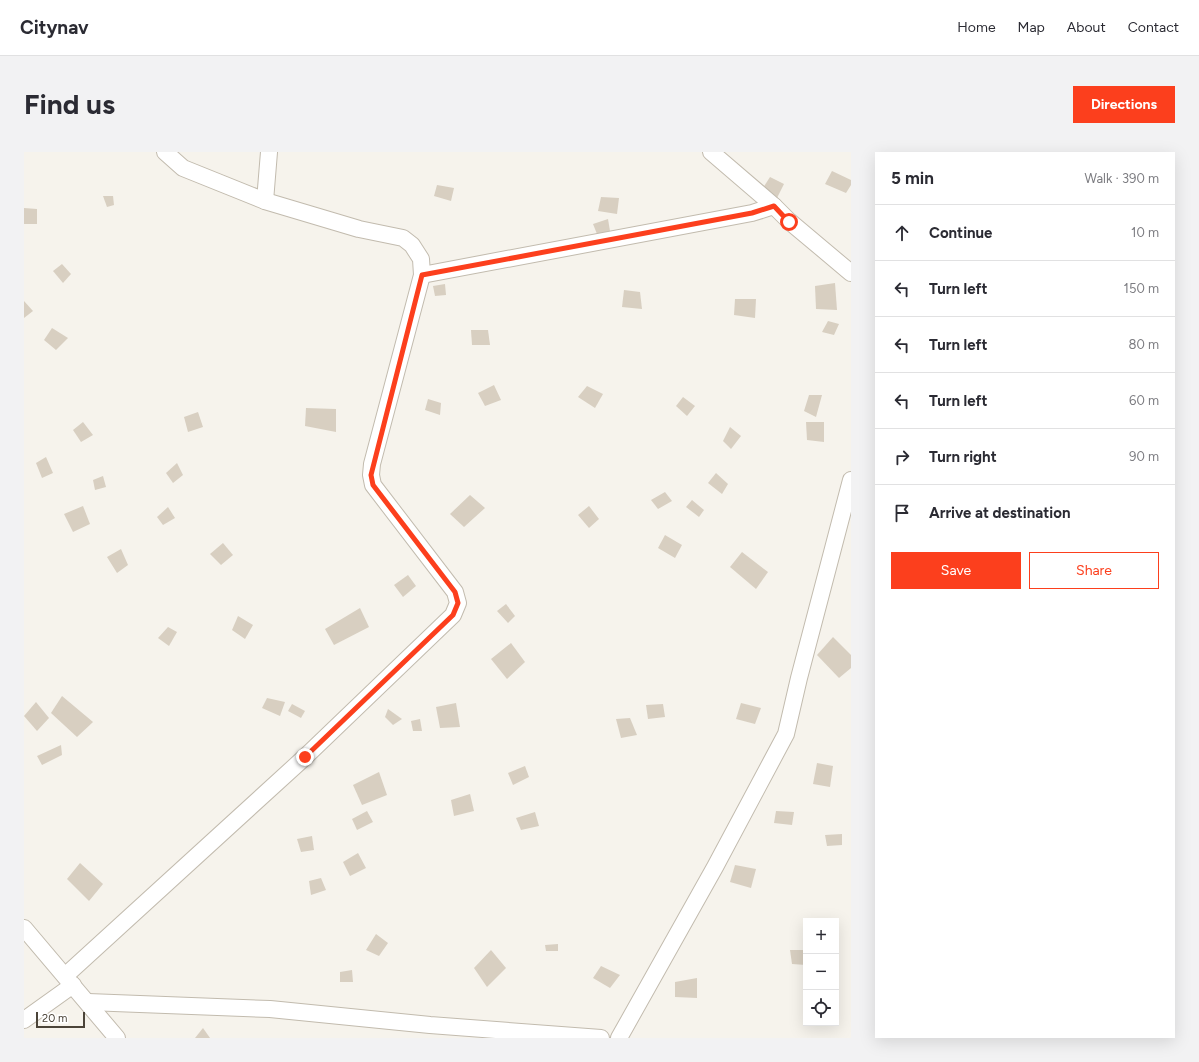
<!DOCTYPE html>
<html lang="en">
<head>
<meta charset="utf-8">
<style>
	:root { --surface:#fff; --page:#f2f2f3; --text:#2b2b33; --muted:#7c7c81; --line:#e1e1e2; --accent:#fc3f1d }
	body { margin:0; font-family:Figtree,sans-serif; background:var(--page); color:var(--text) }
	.controls { position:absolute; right:12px; bottom:12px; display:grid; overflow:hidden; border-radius:0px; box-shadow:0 4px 16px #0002 }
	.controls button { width:36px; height:36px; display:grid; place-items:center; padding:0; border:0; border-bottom:1px solid var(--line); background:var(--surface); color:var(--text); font:20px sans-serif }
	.scale { position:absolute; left:12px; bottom:10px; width:49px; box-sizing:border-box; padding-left:4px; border:2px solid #4b4439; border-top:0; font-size:11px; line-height:14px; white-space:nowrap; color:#4b4439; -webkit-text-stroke:3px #fff; paint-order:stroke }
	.stop { position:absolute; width:12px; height:12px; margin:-9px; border:3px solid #fc3f1d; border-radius:50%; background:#fff }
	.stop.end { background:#fc3f1d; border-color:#fff; box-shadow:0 1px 4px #0008 }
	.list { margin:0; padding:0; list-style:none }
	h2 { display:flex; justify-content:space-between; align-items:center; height:52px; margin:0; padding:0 16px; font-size:17px }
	h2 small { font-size:13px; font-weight:400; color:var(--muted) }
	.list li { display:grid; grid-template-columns:26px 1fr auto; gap:12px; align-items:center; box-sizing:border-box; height:56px; padding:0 16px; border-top:1px solid var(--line) }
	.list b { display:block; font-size:15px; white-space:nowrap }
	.list em { font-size:13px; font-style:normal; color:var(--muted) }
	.actions { display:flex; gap:8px; padding:12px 16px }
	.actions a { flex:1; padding:9px 0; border:1px solid var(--accent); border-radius:0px; text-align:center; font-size:14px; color:var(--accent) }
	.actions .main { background:var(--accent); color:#fff }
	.icon { flex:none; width:22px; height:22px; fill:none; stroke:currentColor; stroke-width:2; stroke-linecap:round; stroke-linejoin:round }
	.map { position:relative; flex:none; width:827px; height:886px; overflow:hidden; border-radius:0px }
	header { display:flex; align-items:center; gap:24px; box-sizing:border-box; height:56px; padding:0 20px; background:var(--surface); border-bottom:1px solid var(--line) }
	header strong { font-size:19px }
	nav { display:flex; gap:22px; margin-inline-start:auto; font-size:14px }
	.intro { display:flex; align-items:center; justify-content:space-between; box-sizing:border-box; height:96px; padding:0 24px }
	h1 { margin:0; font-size:28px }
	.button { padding:10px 18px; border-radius:0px; background:var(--accent); color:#fff; font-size:14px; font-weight:700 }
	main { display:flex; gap:24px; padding:0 24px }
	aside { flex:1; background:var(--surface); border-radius:0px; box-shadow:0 4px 16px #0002 }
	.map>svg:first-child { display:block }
</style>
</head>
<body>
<header>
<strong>Citynav</strong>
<nav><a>Home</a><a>Map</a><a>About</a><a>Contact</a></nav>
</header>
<div class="intro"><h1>Find us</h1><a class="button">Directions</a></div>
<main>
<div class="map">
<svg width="827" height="886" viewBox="0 0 827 886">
	<rect width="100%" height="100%" fill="#f6f3ec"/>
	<g fill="#d8cfc1">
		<path d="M808 19 827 28V33L822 41 801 32Z"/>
		<path d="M746 25 760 32 753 46 737 39Z"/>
		<path d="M413 33 430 36 427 49 410 44Z"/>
		<path d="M79 44H89L90 53 83 55Z"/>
		<path d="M577 45 595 46 593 62 574 59Z"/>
		<path d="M0 56 13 57V72H0Z"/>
		<path d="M584 67 586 79 573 82 569 72Z"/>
		<path d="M38 112 47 122 39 131 29 119Z"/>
		<path d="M811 131 813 158 792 157 791 134Z"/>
		<path d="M421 132 422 143 411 144 409 134Z"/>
		<path d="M600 138 616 140 618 157 598 155Z"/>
		<path d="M711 147H732L731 166 710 163Z"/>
		<path d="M0 149 9 159 0 166Z"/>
		<path d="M804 169 815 172 810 183 798 180Z"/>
		<path d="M28 176 44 186 32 198 20 188Z"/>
		<path d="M447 178H464L466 193H448Z"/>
		<path d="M470 233 477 248 461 254 454 241Z"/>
		<path d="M563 234 579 242 571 256 554 245Z"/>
		<path d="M785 243H798L792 265 780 259Z"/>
		<path d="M659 245 671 254 663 264 652 254Z"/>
		<path d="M404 247 417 251 416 263 401 258Z"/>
		<path d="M282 256 312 257V280L281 274Z"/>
		<path d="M174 260 179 275 164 280 160 265Z"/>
		<path d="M59 270 69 283 57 290 49 278Z"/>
		<path d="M782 270H800V290L783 288Z"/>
		<path d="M706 275 717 284 707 297 699 289Z"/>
		<path d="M22 305 29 321 18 326 12 311Z"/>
		<path d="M153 311 159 323 149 331 142 321Z"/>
		<path d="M692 321 704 332 698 342 684 331Z"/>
		<path d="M79 324 82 335 71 338 69 328Z"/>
		<path d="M641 340 648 349 634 357 627 348Z"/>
		<path d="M446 343 461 356 440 375 426 362Z"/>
		<path d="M668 348 680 358 675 365 662 355Z"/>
		<path d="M59 354 66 372 49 380 40 362Z"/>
		<path d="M565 354 575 367 565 376 554 363Z"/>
		<path d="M144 355 151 366 139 373 133 365Z"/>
		<path d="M641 383 658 393 651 406 634 396Z"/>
		<path d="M199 391 209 403 197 413 186 402Z"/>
		<path d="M97 397 104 413 93 421 83 405Z"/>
		<path d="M718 400 744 420 732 437 706 415Z"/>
		<path d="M384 423 392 434 379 445 370 433Z"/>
		<path d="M482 452 491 464 484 471 473 459Z"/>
		<path d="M336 456 345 475 310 493 301 477Z"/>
		<path d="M214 464 229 473 221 487 208 478Z"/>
		<path d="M144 475 153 480 145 494 134 486Z"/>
		<path d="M809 485 827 503V516L815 526 793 503Z"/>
		<path d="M487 491 501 510 483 527 467 507Z"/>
		<path d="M38 544 69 570 53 585 27 561Z"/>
		<path d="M243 546 261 550 256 564 238 556Z"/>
		<path d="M12 550 25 566 13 579 0 564Z"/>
		<path d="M432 551 436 575 416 576 412 555Z"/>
		<path d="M717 551 737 556 731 572 712 567Z"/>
		<path d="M268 552 281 559 277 566 264 559Z"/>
		<path d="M639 552 641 565 624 567 622 553Z"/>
		<path d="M364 557 378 567 369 573 361 565Z"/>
		<path d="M606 566 613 583 597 586 592 567Z"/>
		<path d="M396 567 398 579H389L387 569Z"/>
		<path d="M37 593 38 603 18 613 13 604Z"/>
		<path d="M793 611 809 614 806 635 789 632Z"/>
		<path d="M501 614 505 625 489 633 484 621Z"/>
		<path d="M355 620 363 643 338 653 329 633Z"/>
		<path d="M446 642 450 659 430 664 427 648Z"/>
		<path d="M343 659 349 670 333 678 328 667Z"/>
		<path d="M752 659 770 660 768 673 750 671Z"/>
		<path d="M511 660 515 674 497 678 492 666Z"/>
		<path d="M818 682V693L803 694 801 683Z"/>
		<path d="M288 684 290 698 277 700 273 687Z"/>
		<path d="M334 701 342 716 326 724 319 710Z"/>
		<path d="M56 711 79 732 65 749 43 727Z"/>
		<path d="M711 713 732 717 727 736 706 730Z"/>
		<path d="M297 726 302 738 287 743 285 729Z"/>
		<path d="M352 782 364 791 355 804 342 798Z"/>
		<path d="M534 792V799H522L521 793Z"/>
		<path d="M467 798 482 816 463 835 450 816Z"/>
		<path d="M766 798H781L782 813 768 812Z"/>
		<path d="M577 814 596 823 586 836 569 826Z"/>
		<path d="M328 818 329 830H316V820Z"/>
		<path d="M673 826V846L651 845V830Z"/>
		<path d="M179 876 186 886H171Z"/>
	</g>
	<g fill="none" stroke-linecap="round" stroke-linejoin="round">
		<defs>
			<g id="minor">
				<path d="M687 0 750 54"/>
				<path d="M241 49 245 0"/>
				<path d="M398 123 728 61 750 54 765 69 827 121"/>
				<path d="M0 776 93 886"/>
				<path d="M41 824 281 605 429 463 434 451 431 440 349 333 347 323 348 312 398 123 397 107 388 93 379 86 335 77 241 49 159 16 141 0"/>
				<path d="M64 850 246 857 406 873 577 886"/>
				<path d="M0 868 49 833"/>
				<path d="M595 886 691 715 762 582 775 526 827 328"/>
			</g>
		</defs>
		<use href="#minor" stroke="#c2bbae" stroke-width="18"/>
		<use href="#minor" stroke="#fff" stroke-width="16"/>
	</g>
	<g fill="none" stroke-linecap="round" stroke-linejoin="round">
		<path stroke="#fc3f1d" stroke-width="5" d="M281 605 429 463 434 451 431 440 349 333 347 323 398 123 728 61 750 54 765 70"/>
	</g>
</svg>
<div class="controls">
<button>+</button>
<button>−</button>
<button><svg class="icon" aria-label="locate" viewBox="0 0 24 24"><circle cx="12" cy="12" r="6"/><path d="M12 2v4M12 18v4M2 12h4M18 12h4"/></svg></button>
</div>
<div class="scale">20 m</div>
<div class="stop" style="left:765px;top:70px"></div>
<div class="stop end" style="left:281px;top:605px"></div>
</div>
<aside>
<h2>5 min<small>Walk · 390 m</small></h2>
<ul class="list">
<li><svg class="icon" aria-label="ahead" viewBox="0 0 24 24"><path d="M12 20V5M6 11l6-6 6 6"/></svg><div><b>Continue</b></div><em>10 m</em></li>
<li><svg class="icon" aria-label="left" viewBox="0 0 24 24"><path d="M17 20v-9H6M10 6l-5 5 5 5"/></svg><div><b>Turn left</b></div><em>150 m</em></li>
<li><svg class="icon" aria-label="left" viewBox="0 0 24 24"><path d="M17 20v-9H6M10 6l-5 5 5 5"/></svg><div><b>Turn left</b></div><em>80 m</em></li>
<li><svg class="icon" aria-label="left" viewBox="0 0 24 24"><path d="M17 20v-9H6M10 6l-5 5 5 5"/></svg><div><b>Turn left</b></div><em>60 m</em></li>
<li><svg class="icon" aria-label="right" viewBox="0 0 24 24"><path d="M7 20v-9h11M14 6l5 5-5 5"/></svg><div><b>Turn right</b></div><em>90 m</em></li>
<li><svg class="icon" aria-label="arrive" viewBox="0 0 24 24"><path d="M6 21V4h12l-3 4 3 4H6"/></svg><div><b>Arrive at destination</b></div></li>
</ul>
<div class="actions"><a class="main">Save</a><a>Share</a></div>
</aside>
</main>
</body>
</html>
